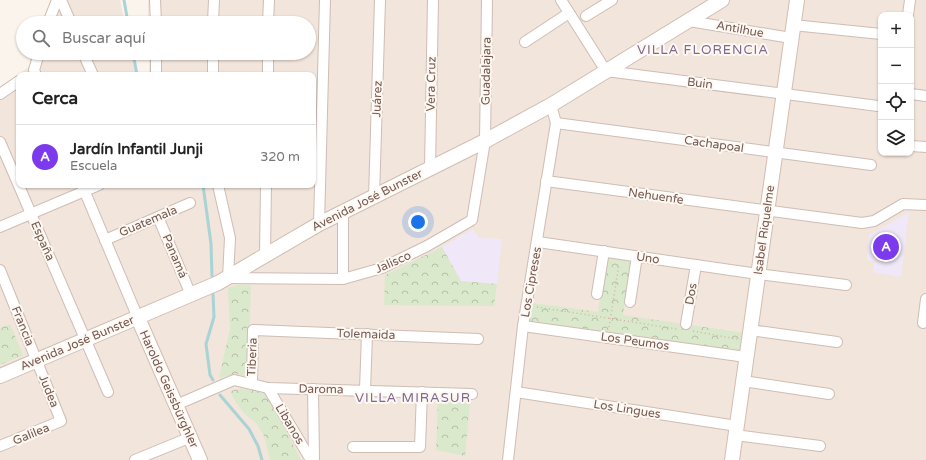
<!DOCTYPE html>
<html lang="es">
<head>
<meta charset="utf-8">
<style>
	:root { --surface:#fff; --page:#f6f6f6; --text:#222; --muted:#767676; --line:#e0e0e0; --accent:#7c3aed }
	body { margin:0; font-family:"Varela Round",sans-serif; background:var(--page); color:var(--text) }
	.controls { position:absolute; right:12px; top:12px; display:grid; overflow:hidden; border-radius:8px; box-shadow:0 1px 3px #0004 }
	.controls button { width:36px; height:36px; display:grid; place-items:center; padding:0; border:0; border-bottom:1px solid var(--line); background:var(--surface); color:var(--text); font:20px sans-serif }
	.you { position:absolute; left:418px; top:222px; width:14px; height:14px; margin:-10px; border:3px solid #fff; border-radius:50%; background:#1a73e8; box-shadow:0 0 0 6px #1a73e833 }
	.badge { display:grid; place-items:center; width:26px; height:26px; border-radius:50%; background:var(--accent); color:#fff; font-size:13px; font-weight:700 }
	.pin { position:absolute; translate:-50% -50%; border:2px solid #fff; box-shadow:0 1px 4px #0006 }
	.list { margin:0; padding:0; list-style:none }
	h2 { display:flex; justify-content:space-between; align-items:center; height:52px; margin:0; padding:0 16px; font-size:17px }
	h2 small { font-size:13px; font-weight:400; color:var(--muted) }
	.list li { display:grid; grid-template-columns:26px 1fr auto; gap:12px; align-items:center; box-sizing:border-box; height:64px; padding:0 16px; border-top:1px solid var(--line) }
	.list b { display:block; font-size:15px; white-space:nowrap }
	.list p { margin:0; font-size:13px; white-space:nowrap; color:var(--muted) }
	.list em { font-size:13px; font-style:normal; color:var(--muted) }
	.icon { flex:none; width:22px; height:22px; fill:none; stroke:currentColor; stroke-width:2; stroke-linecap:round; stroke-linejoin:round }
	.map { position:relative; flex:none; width:926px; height:460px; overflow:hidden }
	.search { position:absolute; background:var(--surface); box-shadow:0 1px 3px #0004; left:16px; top:16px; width:300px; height:44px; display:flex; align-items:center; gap:10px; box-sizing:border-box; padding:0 14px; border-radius:22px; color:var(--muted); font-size:15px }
	.panel { position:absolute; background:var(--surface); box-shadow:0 1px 3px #0004; left:16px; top:72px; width:300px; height:116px; border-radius:8px }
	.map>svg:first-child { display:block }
</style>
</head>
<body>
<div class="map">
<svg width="926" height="460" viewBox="0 0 926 460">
	<defs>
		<pattern id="forest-crowns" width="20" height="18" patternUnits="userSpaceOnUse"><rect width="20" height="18" fill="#dae8cb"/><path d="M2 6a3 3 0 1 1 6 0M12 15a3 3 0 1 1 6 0" fill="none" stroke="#b5bfa7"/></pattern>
	</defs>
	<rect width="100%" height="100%" fill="#fbf4ec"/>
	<g fill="#f2e5db" fill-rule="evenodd">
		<path d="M61 0H120L125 23H53Z"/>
		<path d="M148 0H926V460H0V87L39 60 42 53H132L137 75H19V185H313V75H149V53H309V23H148ZM881 15H911V153H881Z"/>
	</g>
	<g fill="#f0e8f8">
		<path d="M909 212 901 277 873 272 874 262 867 260 869 235Z"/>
		<path d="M473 229 479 238 502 239 497 284 461 281 442 247Z"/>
	</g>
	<g fill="url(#forest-crowns)">
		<path d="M442 247 461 281 497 284 494 306 384 305 385 275Z"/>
		<path d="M606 256 634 260 628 302H625L623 315 744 333 741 353 529 324 533 303 598 312Z"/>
		<path d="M236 285H251L248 377 238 374 219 378 230 329 228 288Z"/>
		<path d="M10 324 23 355 0 365V328Z"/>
		<path d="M243 388 266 393 301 460H270L264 436 257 424 244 413 235 401 230 391Z"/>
		<path d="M438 401 470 403 465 456 436 450Z"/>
	</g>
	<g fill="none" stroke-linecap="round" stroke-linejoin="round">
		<g stroke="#a9d3d5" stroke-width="3">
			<path d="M124 0 128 23"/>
			<path d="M133 53 137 75"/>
			<path d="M203 185 211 244 212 276"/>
			<path d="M213 380 210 375 206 344 214 317 213 294"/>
			<path d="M220 395 249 429 258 446 262 460"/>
		</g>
		<defs>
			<g id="street">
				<path d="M61 0 71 23"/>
				<path d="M155 0 156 23"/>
				<path d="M561 0 606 71 878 106"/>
				<path d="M908 15 910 0"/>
				<path d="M586 16 612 0"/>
				<path d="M689 21 791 38"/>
				<path d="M48 23 57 0"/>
				<path d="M213 23 214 0"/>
				<path d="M268 23 269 0"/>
				<path d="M793 25 881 34"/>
				<path d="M525 42 569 13"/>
				<path d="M83 53 93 75"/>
				<path d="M156 53V75"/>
				<path d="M36 75 34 70 39 53"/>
				<path d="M213 75V53"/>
				<path d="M268 75V53"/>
				<path d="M0 94 19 81"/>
				<path d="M911 94 926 96"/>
				<path d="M556 123 871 165"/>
				<path d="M0 142 108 392"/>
				<path d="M911 146 926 147"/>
				<path d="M430 169 433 0"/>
				<path d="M546 181 862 223 874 221 903 204 926 205"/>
				<path d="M82 185 138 318"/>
				<path d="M218 185 230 238 228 278 343 279 382 268 427 246 472 220 485 141 487 0"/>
				<path d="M374 197 380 0"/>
				<path d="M343 213V279"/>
				<path d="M158 217 191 295"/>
				<path d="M319 224 325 0"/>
				<path d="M0 227 99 185"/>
				<path d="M105 240 190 203"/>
				<path d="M538 242 758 274 846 285"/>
				<path d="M265 254 266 185"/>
				<path d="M0 270 61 421 0 446"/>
				<path d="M597 294 604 251"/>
				<path d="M630 302 637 256"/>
				<path d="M923 323 926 299"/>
				<path d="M686 324 696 265"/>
				<path d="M523 326 746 357"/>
				<path d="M750 330 837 342"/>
				<path d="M743 381 829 394"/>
				<path d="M252 384 253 330 478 339"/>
				<path d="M268 388 311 460"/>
				<path d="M313 389 314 460"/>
				<path d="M365 390 367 334"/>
				<path d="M516 392 737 426"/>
				<path d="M176 405 234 380 268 388 472 394"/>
				<path d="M735 435 820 446"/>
				<path d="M353 447H420L422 392"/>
				<path d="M135 460 191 437"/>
				<path d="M508 460 523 326 556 123 551 105"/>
			</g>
			<g id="secondary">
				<path d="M138 318 200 460"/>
				<path d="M0 376 218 283 319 224 485 141 551 105 722 0"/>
				<path d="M732 460 797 0"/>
			</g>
		</defs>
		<use href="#street" stroke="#cfbdb4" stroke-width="12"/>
		<use href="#secondary" stroke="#d2bdb2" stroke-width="16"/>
		<g stroke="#d4b4a9" stroke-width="1.5" stroke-dasharray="1 3" stroke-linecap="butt">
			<path d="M537 307 677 329"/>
			<path d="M609 327 619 264"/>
			<path d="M693 331 737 339"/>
		</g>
		<use href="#street" stroke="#fff" stroke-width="10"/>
		<use href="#secondary" stroke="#fff" stroke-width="14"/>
	</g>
	<g text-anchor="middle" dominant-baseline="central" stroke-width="4" stroke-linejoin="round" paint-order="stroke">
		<g font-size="12" fill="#755950" stroke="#fef8f3">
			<text transform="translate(740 29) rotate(10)">Antilhue</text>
			<text transform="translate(486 71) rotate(-89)">Guadalajara</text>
			<text transform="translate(700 83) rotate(7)">Buin</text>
			<text transform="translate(431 84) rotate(-89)">Vera Cruz</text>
			<text transform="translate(377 99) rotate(-88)">Juárez</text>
			<text transform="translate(714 144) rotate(8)">Cachapoal</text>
			<text transform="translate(656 196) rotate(8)">Nehuenfe</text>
			<text transform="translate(367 200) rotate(-27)">Avenida José Bunster</text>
			<text transform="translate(148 221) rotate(-23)">Guatemala</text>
			<text transform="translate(764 230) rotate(-82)">Isabel Riquelme</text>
			<text transform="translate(43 241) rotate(66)">España</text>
			<text transform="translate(175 256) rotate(67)">Panamá</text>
			<text transform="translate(648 258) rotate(8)">Uno</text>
			<text transform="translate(393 262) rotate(-24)">Jalisco</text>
			<text transform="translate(531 282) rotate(-80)">Los Cipreses</text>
			<text transform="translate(691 294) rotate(-80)">Dos</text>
			<text transform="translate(23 326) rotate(68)">Francia</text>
			<text transform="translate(366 334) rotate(2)">Tolemaida</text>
			<text transform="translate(635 341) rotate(8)">Los Peumos</text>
			<text transform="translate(77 343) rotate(-23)">Avenida José Bunster</text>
			<text transform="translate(252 357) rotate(-88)">Tiberia</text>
			<text transform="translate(169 389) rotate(66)">Haroldo Geissbürghler</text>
			<text transform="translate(321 389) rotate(1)">Daroma</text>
			<text transform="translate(49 391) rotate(68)">Judea</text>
			<text transform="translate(627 409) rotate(9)">Los Lingues</text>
			<text transform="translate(290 424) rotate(59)">Libanos</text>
			<text transform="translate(31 434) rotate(-22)">Galilea</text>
		</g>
		<g font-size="13" letter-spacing="1" fill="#7e6890" stroke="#fef8f3">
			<text x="703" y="50">VILLA FLORENCIA</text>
			<text x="413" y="398">VILLA MIRASUR</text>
		</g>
	</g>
</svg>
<div class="controls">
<button>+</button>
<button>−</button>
<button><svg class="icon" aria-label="locate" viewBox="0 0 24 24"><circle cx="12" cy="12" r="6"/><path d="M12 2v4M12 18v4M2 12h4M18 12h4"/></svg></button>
<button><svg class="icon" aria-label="layers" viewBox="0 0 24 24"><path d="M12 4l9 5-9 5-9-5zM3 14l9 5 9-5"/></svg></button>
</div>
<div class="you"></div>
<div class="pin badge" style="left:886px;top:247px">A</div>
<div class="search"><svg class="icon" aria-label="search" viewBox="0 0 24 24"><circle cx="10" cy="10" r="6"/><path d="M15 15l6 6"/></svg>Buscar aquí</div>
<section class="panel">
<h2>Cerca<small></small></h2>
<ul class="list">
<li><span class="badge">A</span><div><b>Jardín Infantil Junji</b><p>Escuela</p></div><em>320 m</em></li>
</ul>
</section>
</div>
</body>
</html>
